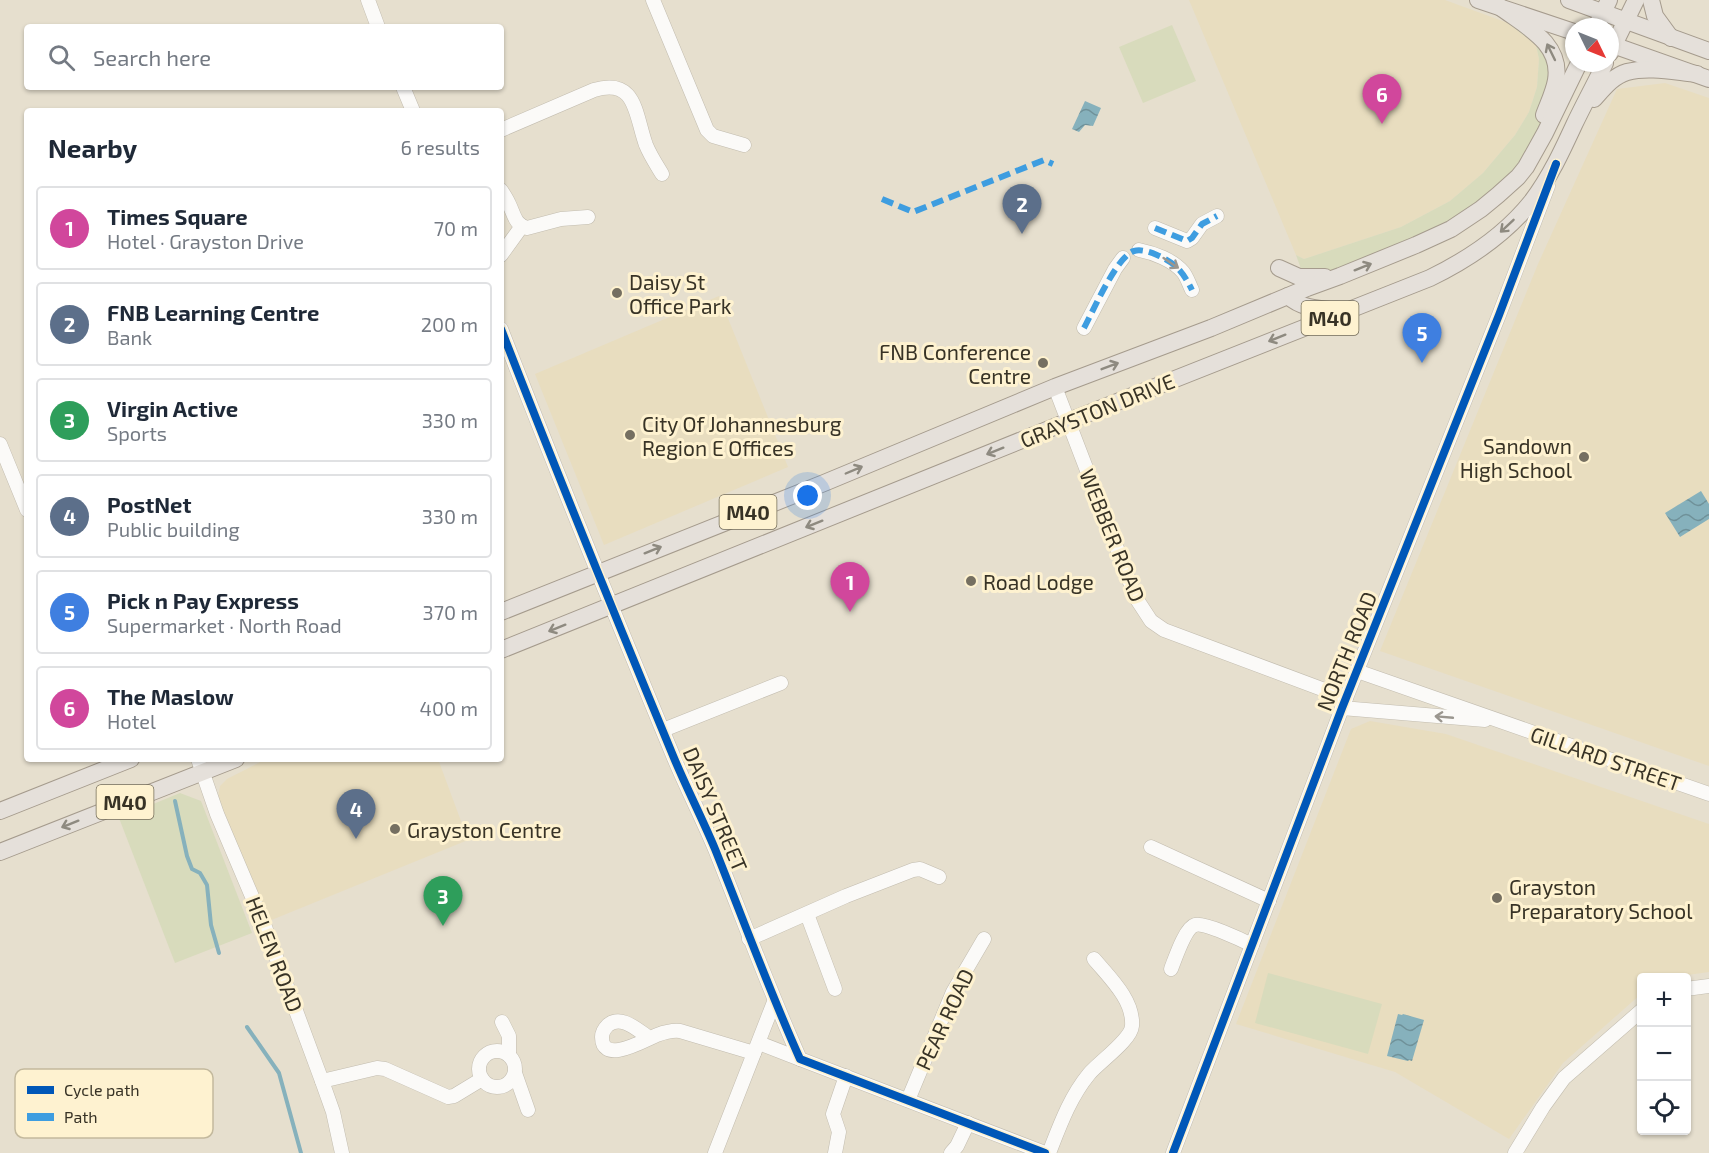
<!DOCTYPE html>
<html lang="en">
<head>
<meta charset="utf-8">
<style>
	:root { --surface:#fff; --page:#f6f6f7; --text:#1f2937; --muted:#747a83; --line:#e0e1e3; --accent:#0f766e }
	body { margin:0; font-family:"Exo 2",sans-serif; background:var(--page); color:var(--text) }
	.controls { position:absolute; right:18px; bottom:18px; display:grid; overflow:hidden; border-radius:6px; box-shadow:0 2px 4px #0004 }
	.controls button { width:54px; height:54px; display:grid; place-items:center; padding:0; border:0; border-bottom:2px solid var(--line); background:var(--surface); color:var(--text); font:30px sans-serif }
	.compass { position:absolute; left:1565px; top:18px; width:54px; height:54px; border-radius:50%; background:var(--surface); box-shadow:0 2px 4px #0004; rotate:133deg }
	.you { position:absolute; left:808px; top:496px; width:21px; height:21px; margin:-15px; border:4px solid #fff; border-radius:50%; background:#1a73e8; box-shadow:0 0 0 9px #1a73e833 }
	.badge { display:grid; place-items:center; width:39px; height:39px; border-radius:50%; background:var(--accent); color:#fff; font-size:20px; font-weight:700 }
	.pin { position:absolute; translate:-50% -50px; filter:drop-shadow(0 2px 3px #0008) }
	.pin::after { content:''; position:absolute; top:32px; width:21px; height:18px; background:inherit; clip-path:polygon(0 0,100% 0,50% 100%) }
	.list { margin:0; padding:0; list-style:none }
	h2 { display:flex; justify-content:space-between; align-items:center; height:78px; margin:0; padding:0 24px; font-size:26px }
	h2 small { font-size:20px; font-weight:400; color:var(--muted) }
	.list li { display:grid; grid-template-columns:39px 1fr auto; gap:18px; align-items:center; box-sizing:border-box; height:84px; margin:0 12px 12px; padding:0 12px; border:2px solid var(--line); border-radius:6px }
	.list b { display:block; font-size:22px; white-space:nowrap }
	.list p { margin:0; font-size:20px; white-space:nowrap; color:var(--muted) }
	.list em { font-size:20px; font-style:normal; color:var(--muted) }
	.icon { flex:none; width:33px; height:33px; fill:none; stroke:currentColor; stroke-width:2; stroke-linecap:round; stroke-linejoin:round }
	.map { position:relative; flex:none; width:1709px; height:1153px; overflow:hidden }
	.search { position:absolute; background:var(--surface); box-shadow:0 2px 4px #0004; left:24px; top:24px; width:480px; height:66px; display:flex; align-items:center; gap:15px; box-sizing:border-box; padding:0 21px; border-radius:6px; color:var(--muted); font-size:22px }
	.panel { position:absolute; background:var(--surface); box-shadow:0 2px 4px #0004; left:24px; top:108px; width:480px; height:654px; border-radius:6px }
	.map>svg:first-child { display:block }
</style>
</head>
<body>
<div class="map">
<svg width="1709" height="1153" viewBox="0 0 1709 1153">
	<defs>
		<pattern id="water-waves" width="16" height="10" patternUnits="userSpaceOnUse" patternTransform="scale(1.5)"><rect width="16" height="10" fill="#86b1bc"/><path d="M0 5q4-4 8 0t8 0" fill="none" stroke="#6f9199"/></pattern>
	</defs>
	<rect width="100%" height="100%" fill="#e6dfce"/>
	<g fill="#e8ddbf">
		<path d="M1189 0H1445L1508 23 1536 45 1539 59 1537 87 1529 112 1515 135 1483 173 1450 201 1401 227 1304 259 1296 255Z"/>
		<path d="M1665 83 1709 98V766L1380 651 1538 264 1617 89Z"/>
		<path d="M719 296 788 467 604 545 535 374Z"/>
		<path d="M1370 721 1446 734 1709 824V972L1673 977 1642 978 1641 994 1563 1063 1509 1139 1395 1072 1236 1024 1351 729Z"/>
		<path d="M266 759H438L468 840 269 921 218 797 220 786 227 779Z"/>
	</g>
	<g fill="#d8dbbc">
		<path d="M1508 23 1533 28 1557 84 1523 167 1481 208 1309 291 1296 255 1304 259 1401 227 1450 201 1483 173 1515 135 1529 112 1537 87 1539 59 1536 45Z"/>
		<path d="M1172 25 1196 81 1143 103 1119 47Z"/>
		<path d="M180 793 201 801 252 933 175 963 119 818Z"/>
		<path d="M1268 973 1382 1004 1368 1054 1255 1023Z"/>
	</g>
	<g fill="url(#water-waves)">
		<path d="M1085 101 1101 108 1093 126 1085 125 1079 132 1072 129Z"/>
		<path d="M1701 491 1709 504V519L1680 537 1665 513Z"/>
		<path d="M1398 1014 1402 1015 1403 1014 1424 1020 1412 1061 1409 1060 1408 1061 1387 1056Z"/>
	</g>
	<g fill="none" stroke-linecap="round" stroke-linejoin="round">
		<g stroke="#86b1bc" stroke-width="4">
			<path d="M175 801 187 856 192 869 200 873 207 885 211 925 219 953"/>
			<path d="M247 1027 279 1073 301 1153"/>
		</g>
		<defs>
			<g id="minor">
				<path d="M368 0 378 27"/>
				<path d="M653 0 707 130 713 136 744 145"/>
				<path d="M403 87 413 111"/>
				<path d="M501 130 594 90C637 77 635 115 646 145 650 155 656 164 662 174"/>
				<path d="M501 190C504 195 507 199 509 204 514 214 515 225 527 228L561 219 588 217"/>
				<path d="M1155 228 1187 241 1192 238 1202 224 1217 216"/>
				<path d="M1139 250C1154 253 1173 260 1183 272 1187 277 1189 284 1192 290"/>
				<path d="M501 255 522 226"/>
				<path d="M1084 328 1115 269 1123 258"/>
				<path d="M501 329C557 473 615 616 674 758 687 789 702 818 715 849 743 919 769 990 800 1059L1045 1153"/>
				<path d="M1055 387 1136 598 1151 621 1164 630 1346 698"/>
				<path d="M0 444 27 510"/>
				<path d="M1357 671 1709 794"/>
				<path d="M1342 708 1485 720"/>
				<path d="M663 730 781 683"/>
				<path d="M198 759 217 814 265 927 322 1081 333 1112 342 1153"/>
				<path d="M1151 847 1269 901"/>
				<path d="M807 914 835 989"/>
				<path d="M749 939 846 896 913 870 920 869 939 877"/>
				<path d="M1171 969C1175 959 1185 928 1195 925 1204 922 1242 940 1252 945"/>
				<path d="M1686 989 1709 986"/>
				<path d="M502 1022 509 1036V1055"/>
				<path d="M650 1038C638 1031 622 1014 608 1025 605 1028 602 1032 602 1037 602 1066 646 1039 657 1035 665 1032 672 1030 680 1031L754 1053"/>
				<path d="M759 1043 800 1059"/>
				<circle cx="497" cy="1069" r="18"/>
				<path d="M515 1073 528 1110"/>
				<path d="M322 1081 377 1068 385 1069 448 1097 454 1096 482 1079"/>
				<path d="M908 1100 953 992 984 939"/>
				<path d="M715 1153 774 1002"/>
				<path d="M835 1153 839 1132 833 1114 846 1076"/>
				<path d="M951 1153 957 1146 968 1123"/>
				<path d="M1049 1153C1060 1125 1070 1097 1089 1074 1099 1062 1131 1040 1132 1026 1134 1000 1109 977 1094 959"/>
				<path d="M1173 1153 1342 708 1499 315 1548 186"/>
				<path d="M1515 1153 1543 1107 1564 1078 1642 1010"/>
			</g>
			<g id="major">
				<path d="M1478 0 1574 32"/>
				<path d="M1569 0 1709 51"/>
				<path d="M1651 0 1655 16 1671 38"/>
				<path d="M1500 7C1525 26 1562 43 1556 80 1554 92 1548 104 1544 115"/>
				<path d="M1596 27 1609 0"/>
				<path d="M1610 44 1709 79"/>
				<path d="M1610 53 1636 0"/>
				<path d="M1594 99C1603 89 1613 76 1627 72 1649 66 1675 72 1697 74"/>
				<path d="M1279 268 1299 277H1325"/>
				<path d="M1288 296C1303 310 1322 309 1341 311"/>
				<path d="M501 612 824 483 1055 387 1211 328 1307 288 1340 276 1416 245 1451 229 1481 209 1498 195 1518 177 1526 167 1545 133 1579 63"/>
				<path d="M501 650 1069 421 1430 278C1469 259 1505 235 1532 201 1550 177 1562 151 1574 125 1584 104 1595 84 1605 63"/>
				<path d="M0 811 131 759"/>
				<path d="M0 852 236 759"/>
			</g>
		</defs>
		<use href="#minor" stroke="#c2bcaf" stroke-width="15"/>
		<use href="#major" stroke="#a59b8d" stroke-width="18"/>
		<use href="#minor" stroke="#fbfaf8" stroke-width="14"/>
		<use href="#major" stroke="#e5e0da" stroke-width="16"/>
		<g stroke="#3e9de0" stroke-width="6" stroke-dasharray="12 6" stroke-linecap="butt">
			<path d="M882 199 913 212 1044 160 1053 164"/>
			<path d="M1155 228 1187 241 1192 238 1202 224 1217 216"/>
			<path d="M1084 328C1093 311 1117 256 1134 251 1141 249 1150 252 1157 255 1176 263 1183 272 1192 290"/>
		</g>
		<defs>
			<g id="cycleway">
				<path d="M501 329C557 473 615 616 674 758 687 789 702 818 715 849 743 919 769 990 800 1059L1045 1153"/>
				<path d="M1173 1153 1342 708 1499 315 1556 164"/>
			</g>
		</defs>
		<use href="#cycleway" stroke="#fef2d0" stroke-width="11"/>
		<use href="#cycleway" stroke="#0057b8" stroke-width="8"/>
	</g>
	<defs><path id="oneway-shaft" d="M-6 0H5M1.5-3L5.5 0L1.5 3" fill="none" stroke-width="1.6" stroke-linecap="round" stroke-linejoin="round" transform="scale(1.5)"/></defs>
	<g stroke="#8e8a80">
		<use href="#oneway-shaft" transform="translate(1551 52) rotate(-116)"/>
		<use href="#oneway-shaft" transform="translate(1507 226) rotate(137)"/>
		<use href="#oneway-shaft" transform="translate(1363 267) rotate(-22)"/>
		<use href="#oneway-shaft" transform="translate(1277 338) rotate(158)"/>
		<use href="#oneway-shaft" transform="translate(1110 366) rotate(-21)"/>
		<use href="#oneway-shaft" transform="translate(995 451) rotate(158)"/>
		<use href="#oneway-shaft" transform="translate(854 470) rotate(-23)"/>
		<use href="#oneway-shaft" transform="translate(814 524) rotate(158)"/>
		<use href="#oneway-shaft" transform="translate(653 550) rotate(-22)"/>
		<use href="#oneway-shaft" transform="translate(557 628) rotate(158)"/>
		<use href="#oneway-shaft" transform="translate(70 824) rotate(158)"/>
	</g>
	<g stroke="#9a968f">
		<use href="#oneway-shaft" transform="translate(1171 263) rotate(34)"/>
		<use href="#oneway-shaft" transform="translate(1444 717) rotate(-175)"/>
	</g>
	<g fill="#756f61" stroke="#fef2d0" stroke-width="2">
		<circle cx="617" cy="293" r="6"/>
		<circle cx="1043" cy="363" r="6"/>
		<circle cx="630" cy="435" r="6"/>
		<circle cx="1584" cy="457" r="6"/>
		<circle cx="971" cy="581" r="6"/>
		<circle cx="395" cy="829" r="6"/>
		<circle cx="1497" cy="898" r="6"/>
	</g>
	<g text-anchor="middle" dominant-baseline="central" stroke-width="6" stroke-linejoin="round" paint-order="stroke">
		<g fill="#fef2d0" stroke="#736c59" stroke-width="1.5">
			<rect x="1301.5" y="301" width="57" height="34" rx="4.5"/>
			<rect x="719.5" y="495" width="57" height="34" rx="4.5"/>
			<rect x="96.5" y="785" width="57" height="34" rx="4.5"/>
		</g>
		<g font-size="20" font-weight="bold" fill="#383326">
			<text x="1330" y="318">M40</text>
			<text x="748" y="512">M40</text>
			<text x="125" y="802">M40</text>
		</g>
		<g font-size="21" fill="#383326" stroke="#fef2d0" text-anchor="start">
			<text x="629" y="281">Daisy St<tspan x="629" dy="24">Office Park</tspan></text>
			<text x="1031" y="351" text-anchor="end">FNB Conference<tspan x="1031" dy="24">Centre</tspan></text>
			<text x="642" y="423">City Of Johannesburg<tspan x="642" dy="24">Region E Offices</tspan></text>
			<text x="1572" y="445" text-anchor="end">Sandown<tspan x="1572" dy="24">High School</tspan></text>
			<text x="983" y="581">Road Lodge</text>
			<text x="407" y="829">Grayston Centre</text>
			<text x="1509" y="886">Grayston<tspan x="1509" dy="24">Preparatory School</tspan></text>
		</g>
		<g font-size="21" fill="#383326" stroke="#fef2d0">
			<text transform="translate(1097 410) rotate(-22)">GRAYSTON DRIVE</text>
			<text transform="translate(1113 535) rotate(68)">WEBBER ROAD</text>
			<text transform="translate(1346 651) rotate(-68)">NORTH ROAD</text>
			<text transform="translate(1606 758) rotate(19)">GILLARD STREET</text>
			<text transform="translate(716 809) rotate(67)">DAISY STREET</text>
			<text transform="translate(275 954) rotate(69)">HELEN ROAD</text>
			<text transform="translate(944 1019) rotate(-65)">PEAR ROAD</text>
		</g>
	</g>
	<rect x="15" y="1069" width="198" height="69" rx="9" fill="#fef2d0" stroke="#c3b99d" stroke-width="1.5"/>
	<rect x="27" y="1086" width="27" height="8" fill="#0057b8"/>
	<rect x="27" y="1113" width="27" height="8" fill="#3e9de0"/>
	<g font-size="16" fill="#383326">
		<text x="64" y="1096">Cycle path</text>
		<text x="64" y="1123">Path</text>
	</g>
</svg>
<div class="controls">
<button>+</button>
<button>−</button>
<button><svg class="icon" aria-label="locate" viewBox="0 0 24 24"><circle cx="12" cy="12" r="6"/><path d="M12 2v4M12 18v4M2 12h4M18 12h4"/></svg></button>
</div>
<svg class="compass" viewBox="-18 -18 36 36"><path d="M0-13l5 13h-10z" fill="#e53935"/><path d="M0 13l5-13h-10z" fill="#747a83"/></svg>
<div class="you"></div>
<div class="pin badge" style="left:850px;top:612px;background:#d1479c">1</div>
<div class="pin badge" style="left:1022px;top:234px;background:#5c6f8a">2</div>
<div class="pin badge" style="left:443px;top:926px;background:#2e9e5b">3</div>
<div class="pin badge" style="left:356px;top:839px;background:#5c6f8a">4</div>
<div class="pin badge" style="left:1422px;top:363px;background:#3f7fe0">5</div>
<div class="pin badge" style="left:1382px;top:124px;background:#d1479c">6</div>
<div class="search"><svg class="icon" aria-label="search" viewBox="0 0 24 24"><circle cx="10" cy="10" r="6"/><path d="M15 15l6 6"/></svg>Search here</div>
<section class="panel">
<h2>Nearby<small>6 results</small></h2>
<ul class="list">
<li><span class="badge" style="background:#d1479c">1</span><div><b>Times Square</b><p>Hotel · Grayston Drive</p></div><em>70 m</em></li>
<li><span class="badge" style="background:#5c6f8a">2</span><div><b>FNB Learning Centre</b><p>Bank</p></div><em>200 m</em></li>
<li><span class="badge" style="background:#2e9e5b">3</span><div><b>Virgin Active</b><p>Sports</p></div><em>330 m</em></li>
<li><span class="badge" style="background:#5c6f8a">4</span><div><b>PostNet</b><p>Public building</p></div><em>330 m</em></li>
<li><span class="badge" style="background:#3f7fe0">5</span><div><b>Pick n Pay Express</b><p>Supermarket · North Road</p></div><em>370 m</em></li>
<li><span class="badge" style="background:#d1479c">6</span><div><b>The Maslow</b><p>Hotel</p></div><em>400 m</em></li>
</ul>
</section>
</div>
</body>
</html>
